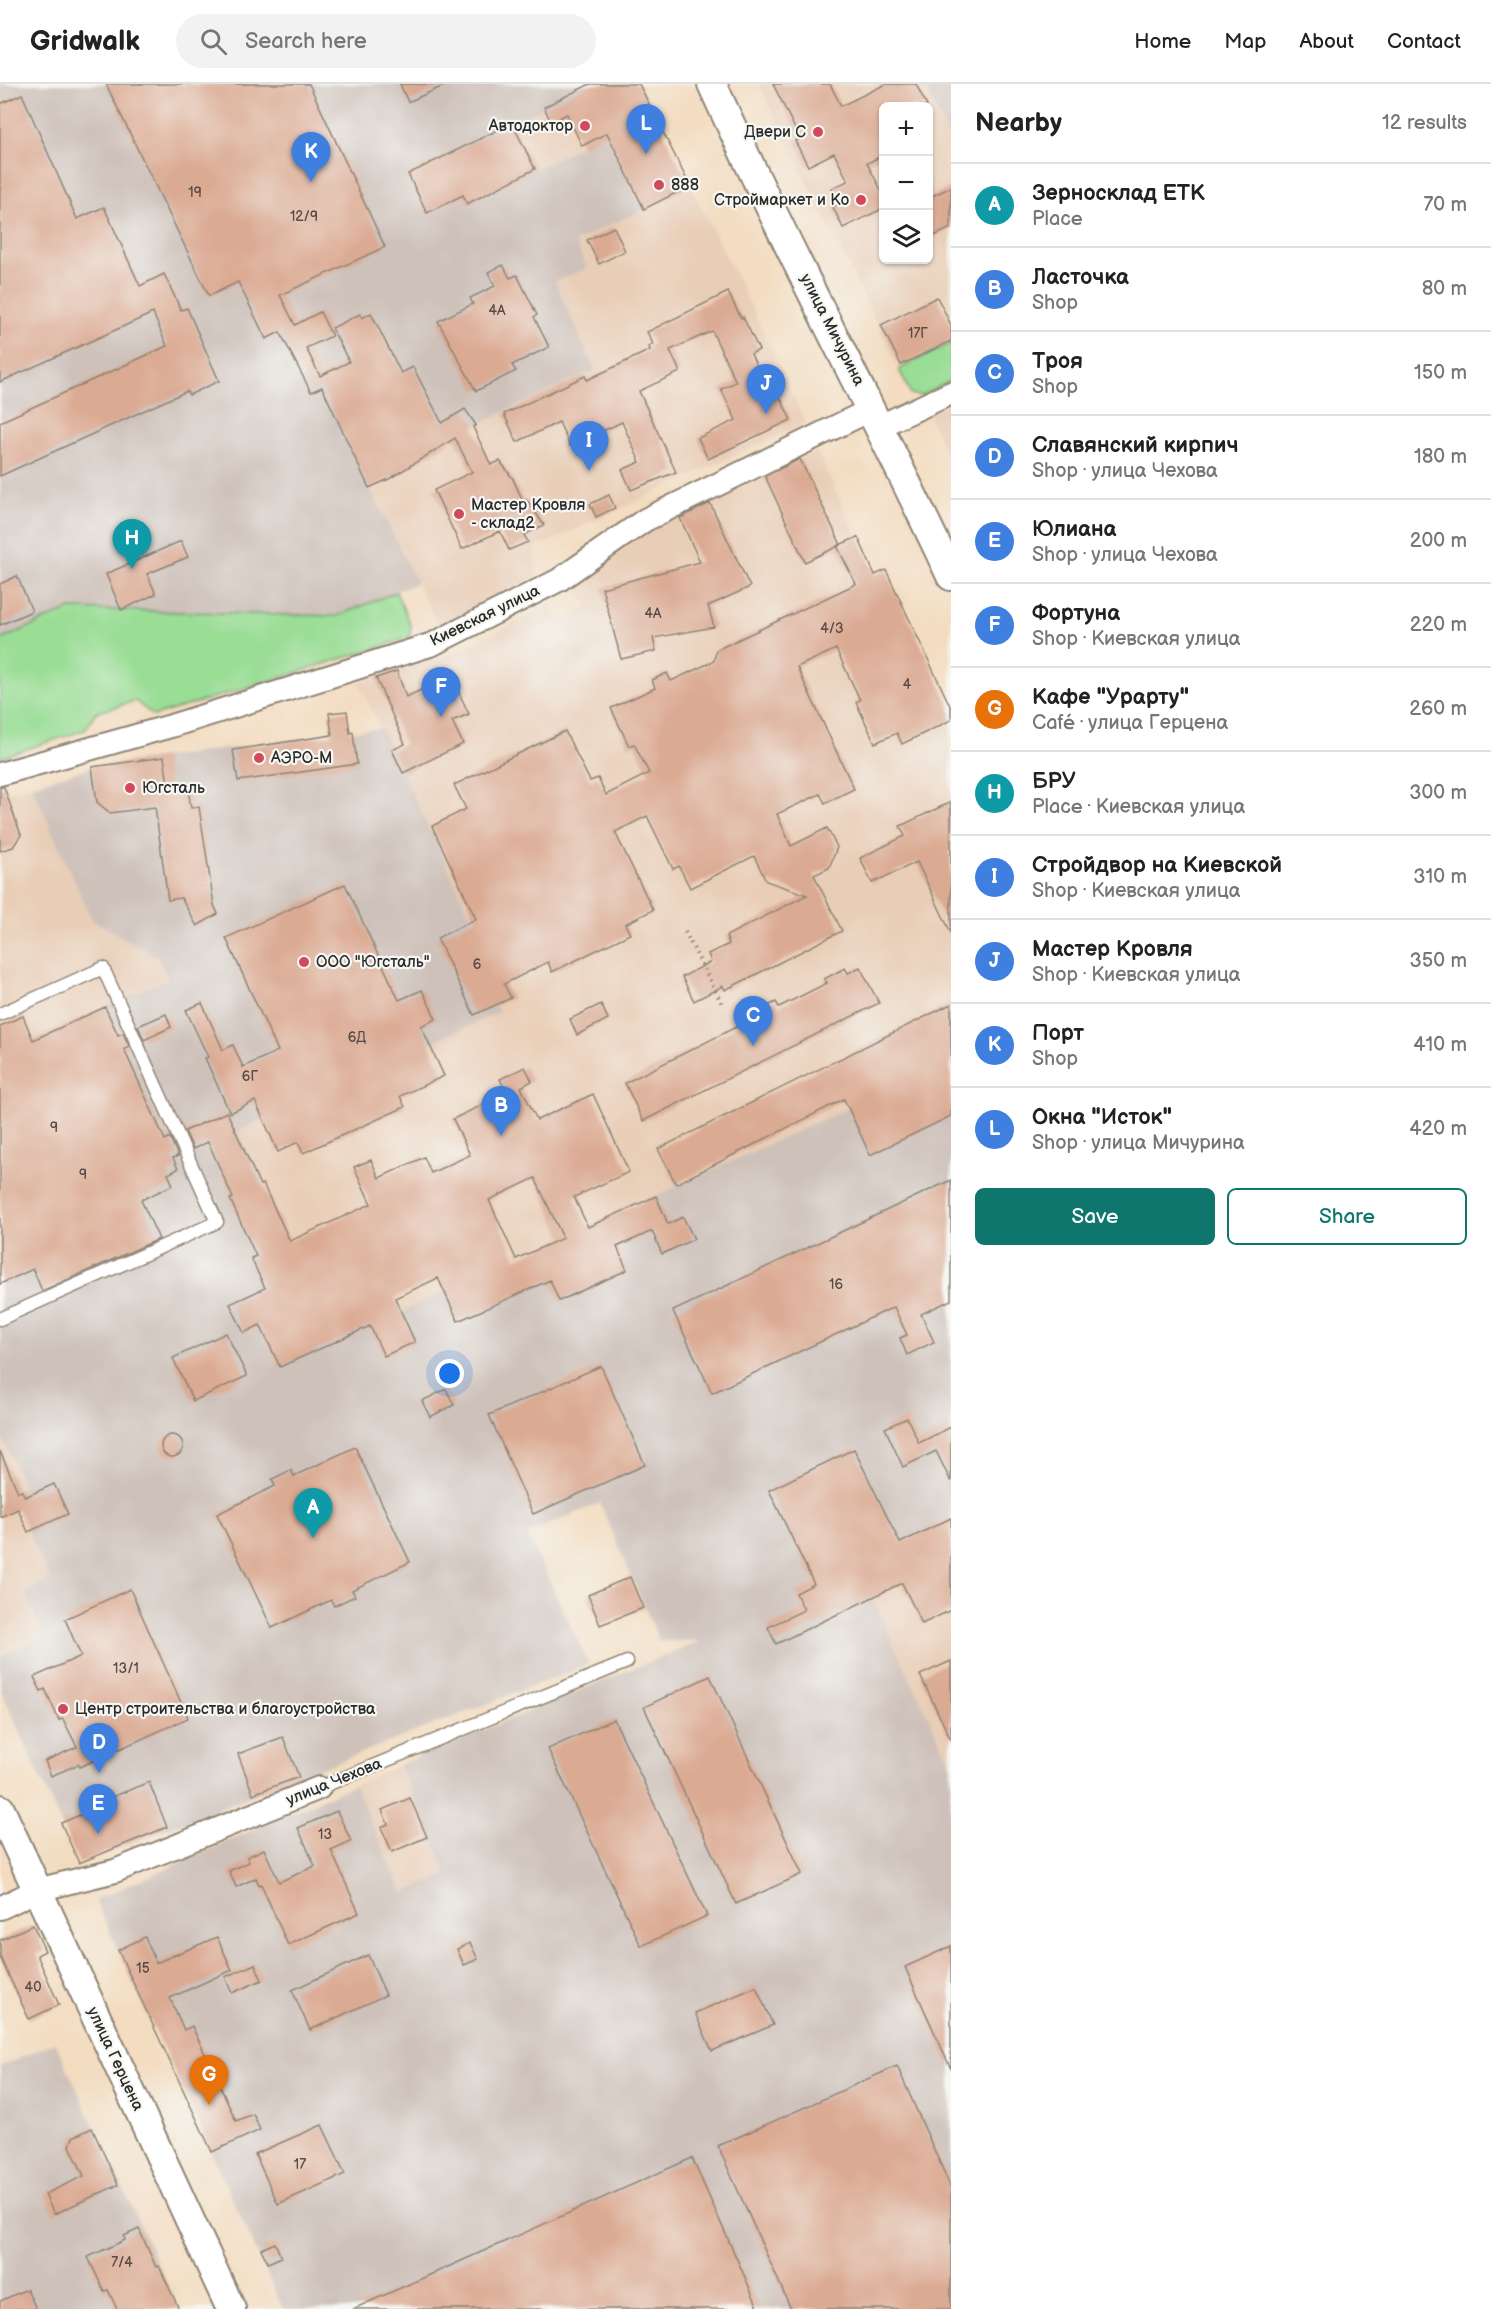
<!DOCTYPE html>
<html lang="en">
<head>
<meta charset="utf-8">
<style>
	:root { --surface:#fff; --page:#f2f2f2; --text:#222; --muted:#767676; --line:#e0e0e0; --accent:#0f766e }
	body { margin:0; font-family:"Balsamiq Sans",sans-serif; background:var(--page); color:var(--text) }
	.controls { position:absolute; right:18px; top:18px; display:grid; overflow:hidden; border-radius:9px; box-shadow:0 2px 4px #0004 }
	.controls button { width:54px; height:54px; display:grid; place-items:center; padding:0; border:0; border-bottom:2px solid var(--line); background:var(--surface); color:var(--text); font:30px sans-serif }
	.you { position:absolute; left:450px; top:1290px; width:21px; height:21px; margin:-15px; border:4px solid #fff; border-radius:50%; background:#1a73e8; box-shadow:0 0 0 9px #1a73e833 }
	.badge { display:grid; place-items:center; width:39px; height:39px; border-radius:50%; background:var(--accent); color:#fff; font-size:20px; font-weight:700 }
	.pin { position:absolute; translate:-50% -50px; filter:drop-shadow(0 2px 3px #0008) }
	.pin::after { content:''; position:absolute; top:32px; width:21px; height:18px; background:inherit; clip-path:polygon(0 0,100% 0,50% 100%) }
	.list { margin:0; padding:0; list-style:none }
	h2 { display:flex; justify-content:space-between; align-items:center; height:78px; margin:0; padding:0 24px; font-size:26px }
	h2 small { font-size:20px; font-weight:400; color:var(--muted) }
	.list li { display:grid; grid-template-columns:39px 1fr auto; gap:18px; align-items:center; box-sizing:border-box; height:84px; padding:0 24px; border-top:2px solid var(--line) }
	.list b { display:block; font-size:22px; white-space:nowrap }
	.list p { margin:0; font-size:20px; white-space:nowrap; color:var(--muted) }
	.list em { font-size:20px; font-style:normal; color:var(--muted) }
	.actions { display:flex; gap:12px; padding:18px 24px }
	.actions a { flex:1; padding:14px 0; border:2px solid var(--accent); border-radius:9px; text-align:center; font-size:21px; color:var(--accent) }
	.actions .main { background:var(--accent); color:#fff }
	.icon { flex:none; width:33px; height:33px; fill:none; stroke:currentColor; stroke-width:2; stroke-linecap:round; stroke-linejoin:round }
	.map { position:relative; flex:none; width:951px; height:2225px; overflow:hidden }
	header { display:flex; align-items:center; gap:36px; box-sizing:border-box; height:84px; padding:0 30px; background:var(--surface); border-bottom:2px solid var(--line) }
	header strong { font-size:28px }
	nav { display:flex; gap:33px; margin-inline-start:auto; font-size:21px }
	.search { width:420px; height:54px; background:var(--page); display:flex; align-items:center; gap:15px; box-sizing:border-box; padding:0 21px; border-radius:33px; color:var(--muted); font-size:22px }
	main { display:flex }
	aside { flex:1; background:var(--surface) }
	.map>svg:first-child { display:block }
</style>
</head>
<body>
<header>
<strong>Gridwalk</strong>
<div class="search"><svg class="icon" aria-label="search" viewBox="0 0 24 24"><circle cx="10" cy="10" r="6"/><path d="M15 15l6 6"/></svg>Search here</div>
<nav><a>Home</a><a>Map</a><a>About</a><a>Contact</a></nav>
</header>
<main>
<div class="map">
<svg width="951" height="2225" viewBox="0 0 951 2225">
	<rect width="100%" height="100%" fill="#f6f6f2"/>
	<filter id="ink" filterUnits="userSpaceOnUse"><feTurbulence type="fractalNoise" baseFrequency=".0167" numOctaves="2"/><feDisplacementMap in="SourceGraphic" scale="12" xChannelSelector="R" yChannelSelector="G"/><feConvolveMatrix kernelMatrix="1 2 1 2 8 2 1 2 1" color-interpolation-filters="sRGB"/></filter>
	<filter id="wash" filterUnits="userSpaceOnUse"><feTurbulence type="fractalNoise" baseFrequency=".008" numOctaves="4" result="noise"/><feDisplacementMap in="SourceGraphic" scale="24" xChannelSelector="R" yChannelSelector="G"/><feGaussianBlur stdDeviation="1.35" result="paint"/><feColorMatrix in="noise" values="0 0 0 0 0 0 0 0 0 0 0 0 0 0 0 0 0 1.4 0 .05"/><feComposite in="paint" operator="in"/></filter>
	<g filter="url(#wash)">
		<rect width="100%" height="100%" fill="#f3dcbf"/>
		<g fill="#e9ceb7" fill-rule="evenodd">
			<path d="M590 0H639L653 26 535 85 512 39Z"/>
			<path d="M759 0H940L927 7 951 56V259L899 285ZM884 22H928V176H884Z"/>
			<path d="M664 49 746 212 806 339 535 464 536 497 439 543 369 404 387 396 476 341 555 198 575 158 644 125 618 72Z"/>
			<path d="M951 319V381L928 330Z"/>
			<path d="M817 367 875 491 886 486 951 624V977L396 1231 256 1172 247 1152 280 1137 238 1047 498 928 474 836 358 598 455 568 548 522 561 536 587 523 577 501 626 461 678 431Z"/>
			<path d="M31 701 92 836 158 873 169 895 178 1085 159 1156 43 1208 0 1200V711Z"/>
			<path d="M0 1350 24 1402 10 1409 50 1496 25 1508 45 1552 0 1572Z"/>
			<path d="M951 1476V1680L872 1514Z"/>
			<path d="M399 1681 448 1790 403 1810 354 1701Z"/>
		</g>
		<g fill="#cec1ba">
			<path d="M0 0H590L512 39 535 85 653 26 664 49 618 72 644 125 575 158 587 184 555 198 595 286 476 341 387 396 370 404 417 499 337 532 70 525 0 556Z"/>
			<path d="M940 0H951V56L927 7Z"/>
			<path d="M381 644 511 914 496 921 499 928 238 1047 280 1137 247 1152 256 1172 350 1130 396 1230 951 977V1476L872 1514 951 1680V2225H283L95 1816 354 1701 403 1809 447 1790 399 1681 700 1557H659L600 1419 527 1450 589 1580 79 1779 0 1604V1572L44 1552 25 1508 50 1496 10 1409 24 1402 0 1349V1200L33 1185 43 1208 159 1156 141 1116 173 1101 168 1090 178 1085 105 923 168 895 158 873 92 836 31 701 92 683Z"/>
			<path d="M55 1958 179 2225H0V1983Z"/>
		</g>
		<g fill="#9add95" stroke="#628460" stroke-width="1.5">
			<path d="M951 259V297L921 312 911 310 899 285Z"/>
			<path d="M396 508 411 543 409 554 154 632 135 617 95 629 85 646 0 674V556L70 525 337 532Z"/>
		</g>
		<g id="blocks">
			<g fill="#dbaa93" fill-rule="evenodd">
				<path d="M106 0H309L385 163 280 211 295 241 320 228 332 252 306 264 320 292 349 278 332 244 360 230 362 234 371 229 401 289 413 283 442 339 465 325 476 341 473 343 491 381 500 377 513 395 523 417 526 416 529 419 544 441 524 451 528 458 509 466 500 447 462 465 434 406 472 388 455 354 389 395 369 404 322 303 311 308 280 248 266 255 238 198 209 212Z"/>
				<path d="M400 0H448L408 18Z"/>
				<path d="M590 0H639L690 102 644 125 607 49 582 62 567 30 551 38 544 23Z"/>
				<path d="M773 0H830L841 22 886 0H916L927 22H884V71L867 79 884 112V124L843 144 833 123 840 119 832 104 848 97 834 69 808 82 795 57 800 55Z"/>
				<path d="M22 10 77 135 104 123 140 202 164 190 181 226 187 224 219 297 189 311 187 307 0 392V338L167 262 153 229 0 298V20Z"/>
				<path d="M512 39 535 85 467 120 463 111 427 129 408 90Z"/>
				<path d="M951 103V144L928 155V114Z"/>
				<path d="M614 143 625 167 599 180 587 156Z"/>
				<path d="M503 181 510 194 517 191 537 231 534 233 549 263 512 281 516 287 476 307 438 237 473 220 470 214 495 202 488 188Z"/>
				<path d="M728 208 741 234 743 233 759 266 751 270 768 306 775 303 791 336 708 375 698 354 736 336 721 305 736 298 712 247 670 266 680 288 639 307 676 388 631 406 622 386 640 378 622 338 570 362 559 338 517 358 504 330 585 292 587 296 650 266 649 262 653 260 647 248Z"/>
				<path d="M937 213 951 241V257L901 281 881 241Z"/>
				<path d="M800 375 841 461 805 478 765 392Z"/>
				<path d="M609 411 615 424 596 433 590 420Z"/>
				<path d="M710 419 750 503 708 522 714 543 653 554 656 567 621 575 602 504 700 478 680 434Z"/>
				<path d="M858 453 875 491 886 486 951 624V636L902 660 897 649 875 659 856 618 860 616 836 565 797 583 854 705 825 719 820 710 777 730 791 762 827 744 837 763 829 784 814 791 842 847 725 906 723 902 694 917 682 893 711 878 708 870 729 860 726 852 807 811 766 797 754 772 690 804 679 782 673 785 647 732 615 748 653 826 625 840 630 850 552 888 548 878 504 900 511 914 474 931 437 854 476 835 432 742 466 725 454 701 565 647 590 697 598 694 606 711 649 689 634 660 629 662 611 624 655 604 652 596 667 589 671 597 714 577 716 566 856 500 837 462Z"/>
				<path d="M181 457 188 473 147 490 156 510 121 526 106 490Z"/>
				<path d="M17 492 32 527 0 541V500Z"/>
				<path d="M397 587 406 613 451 592 469 630 452 637 463 660 403 689 392 666 405 660 376 594Z"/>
				<path d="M347 627 350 649 353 648 357 680 238 697 233 666 332 651 329 629Z"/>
				<path d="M164 673 169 707 188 705 191 724 199 723 214 821 218 830 197 842 181 814 168 816 155 723 110 729 97 718 92 683Z"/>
				<path d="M0 703H4L21 751 13 763 0 767Z"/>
				<path d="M951 718V849L917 778 872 799 860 774 905 752 900 742Z"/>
				<path d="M345 800 399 916 422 906 436 935 421 942 444 992 400 1012 405 1023 303 1069 298 1058 278 1068 255 1017 230 1029 205 974 208 973 186 926 202 919 223 966 233 961 243 983 278 967 226 854Z"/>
				<path d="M860 883 879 919 643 1037 625 999 758 932 756 928 776 918 779 923 827 899 824 895 845 884 848 889Z"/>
				<path d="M601 920 608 935 577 951 570 935Z"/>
				<path d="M951 920V1032L870 1071 844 1015 676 1100 658 1065Z"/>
				<path d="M105 923 118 951 123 949 129 962 124 965 165 1056 170 1053 178 1072 173 1074 178 1085 168 1090 173 1101 141 1116 159 1155 42 1207 33 1185 0 1200V942L23 932 33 956Z"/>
				<path d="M166 930 171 943 144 956 138 942Z"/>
				<path d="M525 983 532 997 521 1003 537 1036 593 1010 629 1088 574 1113 588 1143 656 1112 668 1140 683 1133 694 1155 662 1170 652 1147 617 1163 627 1186 559 1217 550 1196 458 1237 438 1194 395 1214 415 1258 384 1272 370 1242 280 1283 260 1241 244 1249 230 1220 265 1204 251 1174 256 1172 230 1115 233 1114 208 1058 193 1065 185 1047 227 1028 260 1101 263 1100 290 1157 371 1120 354 1083 371 1076 379 1094 424 1073 431 1089 470 1071 453 1035 507 1009 500 995ZM535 1094 563 1154 516 1175 489 1116Z"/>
				<path d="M951 1096V1216L921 1230 934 1258 907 1271 900 1254 907 1251 894 1223 712 1309 673 1227Z"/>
				<path d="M226 1249 247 1292 193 1317 173 1274Z"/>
				<path d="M601 1282 645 1381 533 1430 489 1331Z"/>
				<path d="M446 1305 454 1321 430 1333 422 1317Z"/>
				<path d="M907 1334 919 1359 951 1343V1398L936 1367 903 1383 885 1344Z"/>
				<circle cx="172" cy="1362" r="11"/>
				<path d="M355 1363 410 1478 352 1506 355 1512 334 1522 331 1516 272 1544 217 1430 275 1402 272 1395 291 1386 294 1392Z"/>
				<path d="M854 1365 900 1459 951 1434V1526L922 1540 902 1499 776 1560 768 1543 804 1526 796 1509 814 1500 769 1406Z"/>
				<path d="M0 1367 18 1408 22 1407 25 1413 54 1400 68 1430 28 1448 18 1425 0 1433Z"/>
				<path d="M630 1493 643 1524 600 1541 588 1511Z"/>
				<path d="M130 1505 188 1634 80 1683 79 1680 51 1692 45 1677 77 1663 63 1635 59 1636 45 1605 41 1607 34 1593 81 1572 65 1535Z"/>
				<path d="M951 1577V1656L920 1591Z"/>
				<path d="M710 1592 802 1790 736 1820 644 1623Z"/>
				<path d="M614 1635 707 1832 641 1862 548 1665Z"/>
				<path d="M283 1653 299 1693 253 1710 238 1670Z"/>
				<path d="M149 1698 167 1743 79 1779 61 1739 102 1722 100 1718Z"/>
				<path d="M410 1714 427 1753 392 1768 381 1743 388 1740 382 1726Z"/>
				<path d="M337 1727 351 1757 331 1766 359 1829 288 1861 261 1800 259 1801 256 1794 236 1803 229 1787 249 1778 247 1773 264 1765 279 1798 315 1782 298 1744Z"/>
				<path d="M33 1841 45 1867 37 1871 59 1921 29 1935 0 1873V1856Z"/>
				<path d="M145 1853 156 1879 217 1853 232 1886 170 1914 184 1946 192 1942 236 2037 253 2030 260 2046 212 2068 118 1866Z"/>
				<path d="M470 1859 478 1875 464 1881 457 1865Z"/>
				<path d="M951 1862V1985L905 1883Z"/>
				<path d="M368 1871 386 1911 310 1946 292 1906Z"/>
				<path d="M255 1880 262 1896 232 1909 225 1893Z"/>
				<path d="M756 1903 773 1941 712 1967 695 1929Z"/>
				<path d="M897 1982 951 2104V2225H791L718 2062Z"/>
				<path d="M322 2041 345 2090 278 2120 255 2070Z"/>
				<path d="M92 2044 118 2101 54 2130 45 2110 84 2092 70 2062 73 2053Z"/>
				<path d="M692 2074 759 2225H353L423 2194Z"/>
				<path d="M139 2145 156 2183 159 2182 179 2225H117L108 2206 104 2207 88 2173 125 2156 124 2152Z"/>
				<path d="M275 2159 281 2173 268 2179 261 2165Z"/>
				<path d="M27 2205 36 2225H0V2217Z"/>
			</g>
		</g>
	</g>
	<g filter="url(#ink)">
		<use href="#blocks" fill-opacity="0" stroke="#8f8475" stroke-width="1.5"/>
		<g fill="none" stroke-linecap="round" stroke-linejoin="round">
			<defs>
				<g id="service">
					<path d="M0 930 103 884 217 1138 0 1235"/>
					<path d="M319 1704 627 1578"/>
				</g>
				<g id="minor">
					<path d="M880 342 951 309"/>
					<path d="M0 690 171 642 433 560 559 496 645 436 872 325"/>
					<path d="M0 1824 37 1806 115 1787 319 1704"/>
				</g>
				<g id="tertiary">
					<path d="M712 0C787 166 874 327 951 492"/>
					<path d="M0 1725 231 2225"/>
				</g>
			</defs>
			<use href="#service" stroke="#8f8475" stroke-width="15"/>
			<use href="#minor" stroke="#8f8475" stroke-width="26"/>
			<use href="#tertiary" stroke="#8f8475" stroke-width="32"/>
			<path stroke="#8f8475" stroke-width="4" stroke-dasharray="1.5 4.5" stroke-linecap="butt" d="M685 848 722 920"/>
			<use href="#service" stroke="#fff" stroke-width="12"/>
			<use href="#minor" stroke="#fff" stroke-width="22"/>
			<use href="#tertiary" stroke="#fff" stroke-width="28"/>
		</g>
	</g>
	<g fill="#d1495b" stroke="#f6f6f2" stroke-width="2">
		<circle cx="585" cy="42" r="6"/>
		<circle cx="818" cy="48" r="6"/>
		<circle cx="659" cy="101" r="6"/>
		<circle cx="861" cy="116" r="6"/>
		<circle cx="459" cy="430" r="6"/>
		<circle cx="259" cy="674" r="6"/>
		<circle cx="130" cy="704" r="6"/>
		<circle cx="304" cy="878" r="6"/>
		<circle cx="63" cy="1625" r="6"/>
	</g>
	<g text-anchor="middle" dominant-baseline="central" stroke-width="4.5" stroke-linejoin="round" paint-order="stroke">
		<g font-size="14" fill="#574b45">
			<text x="195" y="108">19</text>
			<text x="304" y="132">12/9</text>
			<text x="497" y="226">4А</text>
			<text x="918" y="249">17Г</text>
			<text x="653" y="529">4А</text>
			<text x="832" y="544">4/3</text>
			<text x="907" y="600">4</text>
			<text x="477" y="880">6</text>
			<text x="357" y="953">6Д</text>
			<text x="250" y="992">6Г</text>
			<text x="54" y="1043">9</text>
			<text x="83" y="1090">9</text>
			<text x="836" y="1200">16</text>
			<text x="126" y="1584">13/1</text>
			<text x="325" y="1750">13</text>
			<text x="143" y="1884">15</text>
			<text x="33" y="1903">40</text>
			<text x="300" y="2080">17</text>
			<text x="122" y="2178">7/4</text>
		</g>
		<g font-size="16" fill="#2b2b2b" stroke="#f6f6f2" text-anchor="start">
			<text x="573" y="42" text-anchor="end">Автодоктор</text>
			<text x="806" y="48" text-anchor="end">Двери С</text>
			<text x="671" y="101">888</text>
			<text x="849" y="116" text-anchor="end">Строймаркет и Ко</text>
			<text x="471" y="421">Мастер Кровля<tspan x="471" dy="18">- склад2</tspan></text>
			<text x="271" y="674">АЭРО-М</text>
			<text x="142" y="704">Югсталь</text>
			<text x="316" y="878">ООО "Югсталь"</text>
			<text x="75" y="1625">Центр строительства и благоустройства</text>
		</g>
		<g font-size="16" fill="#2b2b2b" stroke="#f6f6f2">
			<text transform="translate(832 246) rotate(63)">улица Мичурина</text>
			<text transform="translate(485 532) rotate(-26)">Киевская улица</text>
			<text transform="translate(334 1698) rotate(-22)">улица Чехова</text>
			<text transform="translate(115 1975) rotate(65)">улица Герцена</text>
		</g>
	</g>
</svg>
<div class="controls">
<button>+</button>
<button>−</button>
<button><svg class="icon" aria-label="layers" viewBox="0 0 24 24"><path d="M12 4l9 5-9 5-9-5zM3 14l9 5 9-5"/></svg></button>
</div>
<div class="you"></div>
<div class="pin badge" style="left:313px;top:1454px;background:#0f9aa8">A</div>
<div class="pin badge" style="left:501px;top:1052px;background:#3f7fe0">B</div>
<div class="pin badge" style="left:753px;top:962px;background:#3f7fe0">C</div>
<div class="pin badge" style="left:99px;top:1689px;background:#3f7fe0">D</div>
<div class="pin badge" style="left:98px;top:1750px;background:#3f7fe0">E</div>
<div class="pin badge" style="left:441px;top:633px;background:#3f7fe0">F</div>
<div class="pin badge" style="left:209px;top:2021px;background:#e8710a">G</div>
<div class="pin badge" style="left:132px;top:485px;background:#0f9aa8">H</div>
<div class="pin badge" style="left:589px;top:387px;background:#3f7fe0">I</div>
<div class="pin badge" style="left:766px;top:330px;background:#3f7fe0">J</div>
<div class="pin badge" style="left:311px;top:98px;background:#3f7fe0">K</div>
<div class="pin badge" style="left:646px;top:70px;background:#3f7fe0">L</div>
</div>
<aside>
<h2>Nearby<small>12 results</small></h2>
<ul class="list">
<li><span class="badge" style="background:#0f9aa8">A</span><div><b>Зерносклад ЕТК</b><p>Place</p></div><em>70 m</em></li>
<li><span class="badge" style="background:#3f7fe0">B</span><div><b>Ласточка</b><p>Shop</p></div><em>80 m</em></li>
<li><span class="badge" style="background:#3f7fe0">C</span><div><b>Троя</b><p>Shop</p></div><em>150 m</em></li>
<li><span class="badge" style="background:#3f7fe0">D</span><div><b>Славянский кирпич</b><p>Shop · улица Чехова</p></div><em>180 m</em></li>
<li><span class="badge" style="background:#3f7fe0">E</span><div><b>Юлиана</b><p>Shop · улица Чехова</p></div><em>200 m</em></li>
<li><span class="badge" style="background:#3f7fe0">F</span><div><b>Фортуна</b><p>Shop · Киевская улица</p></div><em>220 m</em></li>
<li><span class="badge" style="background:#e8710a">G</span><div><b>Кафе &quot;Урарту&quot;</b><p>Café · улица Герцена</p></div><em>260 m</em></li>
<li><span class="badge" style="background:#0f9aa8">H</span><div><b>БРУ</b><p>Place · Киевская улица</p></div><em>300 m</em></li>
<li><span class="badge" style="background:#3f7fe0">I</span><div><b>Стройдвор на Киевской</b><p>Shop · Киевская улица</p></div><em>310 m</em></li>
<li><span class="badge" style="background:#3f7fe0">J</span><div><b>Мастер Кровля</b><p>Shop · Киевская улица</p></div><em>350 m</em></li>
<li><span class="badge" style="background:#3f7fe0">K</span><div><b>Порт</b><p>Shop</p></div><em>410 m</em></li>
<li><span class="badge" style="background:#3f7fe0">L</span><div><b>Окна &quot;Исток&quot;</b><p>Shop · улица Мичурина</p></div><em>420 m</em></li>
</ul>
<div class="actions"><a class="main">Save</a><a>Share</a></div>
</aside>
</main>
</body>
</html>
